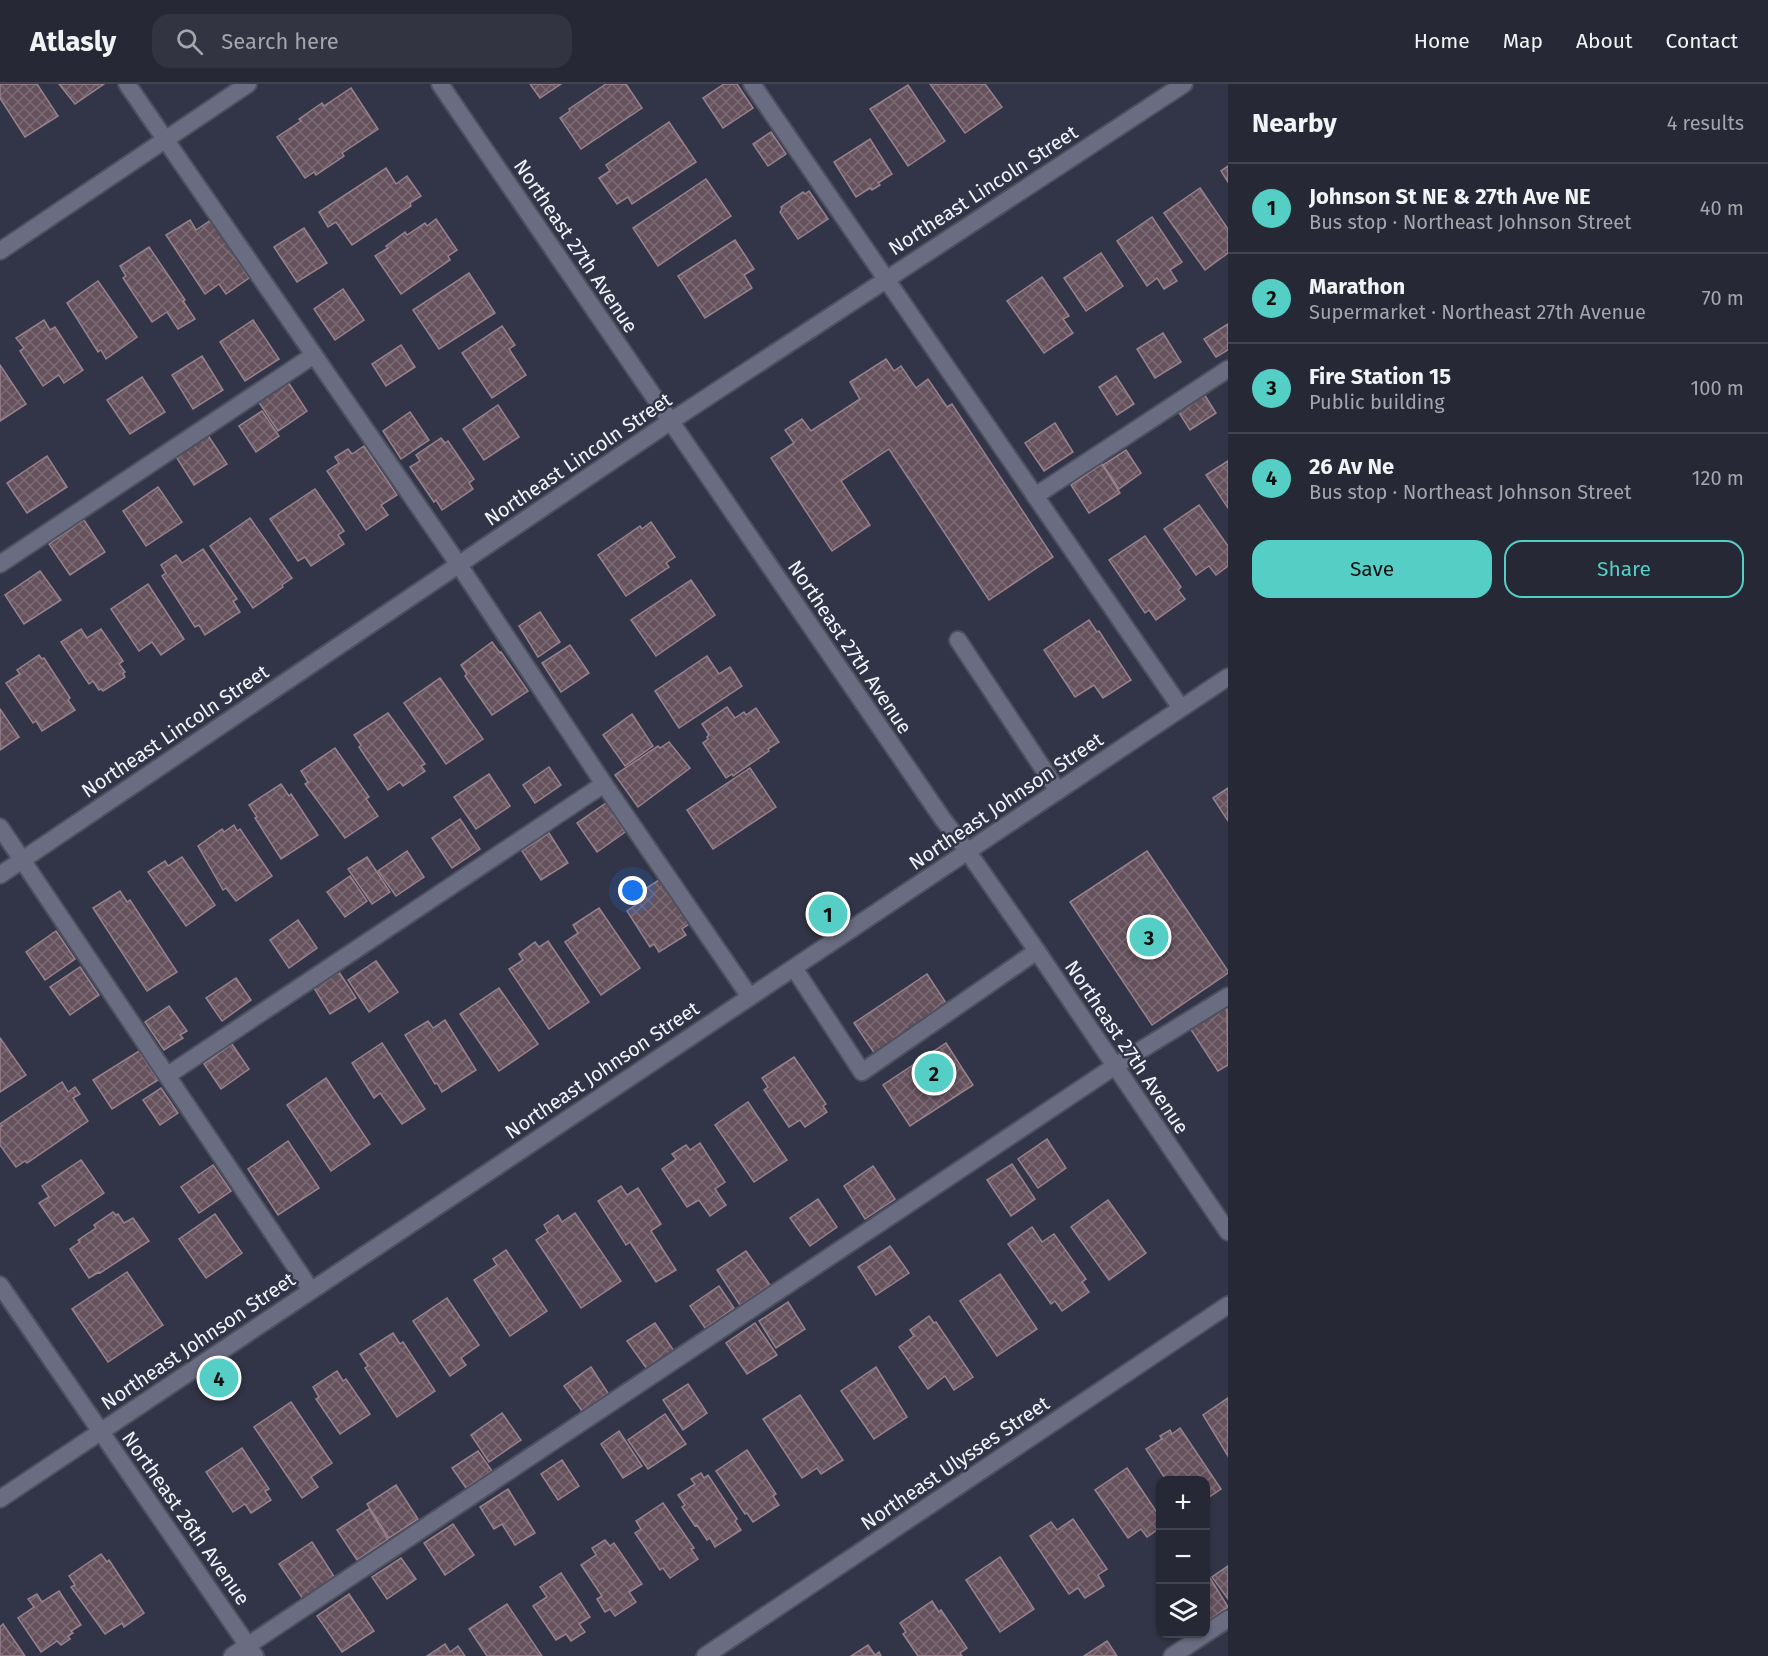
<!DOCTYPE html>
<html lang="en">
<head>
<meta charset="utf-8">
<style>
	:root { --surface:#262835; --page:#323441; --text:#f1f3f6; --muted:#a4a6ad; --line:#424450; --accent:#55cec6 }
	body { margin:0; font-family:"Fira Sans",sans-serif; background:var(--page); color:var(--text) }
	.controls { position:absolute; right:18px; bottom:18px; display:grid; overflow:hidden; border-radius:12px; box-shadow:0 2px 4px #0004 }
	.controls button { width:54px; height:54px; display:grid; place-items:center; padding:0; border:0; border-bottom:2px solid var(--line); background:var(--surface); color:var(--text); font:30px sans-serif }
	.you { position:absolute; left:633px; top:807px; width:21px; height:21px; margin:-15px; border:4px solid #fff; border-radius:50%; background:#1a73e8; box-shadow:0 0 0 9px #1a73e833 }
	.badge { display:grid; place-items:center; width:39px; height:39px; border-radius:50%; background:var(--accent); color:#111; font-size:20px; font-weight:700 }
	.pin { position:absolute; translate:-50% -50%; border:3px solid #fff; box-shadow:0 2px 6px #0006 }
	.list { margin:0; padding:0; list-style:none }
	h2 { display:flex; justify-content:space-between; align-items:center; height:78px; margin:0; padding:0 24px; font-size:26px }
	h2 small { font-size:20px; font-weight:400; color:var(--muted) }
	.list li { display:grid; grid-template-columns:39px 1fr auto; gap:18px; align-items:center; box-sizing:border-box; height:90px; padding:0 24px; border-top:2px solid var(--line) }
	.list b { display:block; font-size:22px; white-space:nowrap }
	.list p { margin:0; font-size:20px; white-space:nowrap; color:var(--muted) }
	.list em { font-size:20px; font-style:normal; color:var(--muted) }
	.actions { display:flex; gap:12px; padding:18px 24px }
	.actions a { flex:1; padding:14px 0; border:2px solid var(--accent); border-radius:18px; text-align:center; font-size:21px; color:var(--accent) }
	.actions .main { background:var(--accent); color:#111 }
	.icon { flex:none; width:33px; height:33px; fill:none; stroke:currentColor; stroke-width:2; stroke-linecap:round; stroke-linejoin:round }
	.map { position:relative; flex:none; width:1228px; height:1572px; overflow:hidden }
	header { display:flex; align-items:center; gap:36px; box-sizing:border-box; height:84px; padding:0 30px; background:var(--surface); border-bottom:2px solid var(--line) }
	header strong { font-size:28px }
	nav { display:flex; gap:33px; margin-inline-start:auto; font-size:21px }
	.search { width:420px; height:54px; background:var(--page); display:flex; align-items:center; gap:15px; box-sizing:border-box; padding:0 21px; border-radius:18px; color:var(--muted); font-size:22px }
	main { display:flex }
	aside { flex:1; background:var(--surface) }
	.map>svg:first-child { display:block }
</style>
</head>
<body>
<header>
<strong>Atlasly</strong>
<div class="search"><svg class="icon" aria-label="search" viewBox="0 0 24 24"><circle cx="10" cy="10" r="6"/><path d="M15 15l6 6"/></svg>Search here</div>
<nav><a>Home</a><a>Map</a><a>About</a><a>Contact</a></nav>
</header>
<main>
<div class="map">
<svg width="1228" height="1572" viewBox="0 0 1228 1572">
	<defs>
		<pattern id="building-cross-hatch" width="8" height="8" patternUnits="userSpaceOnUse" patternTransform="scale(1.5)"><rect width="8" height="8" fill="#65515c"/><path d="M0 0l8 8M0 8l8-8" fill="none" stroke="#7c6b74"/></pattern>
	</defs>
	<rect width="100%" height="100%" fill="#323547"/>
	<g fill="url(#building-cross-hatch)" stroke="#97818d" stroke-width="1.5">
		<path d="M0 0H37L58 32 25 53 0 14Z"/>
		<path d="M59 0H104L75 20Z"/>
		<path d="M530 0H561L540 14Z"/>
		<path d="M606 0H626L642 24 581 65 560 34 570 27 569 25Z"/>
		<path d="M724 0H737L753 24 723 44 703 14Z"/>
		<path d="M930 0H985L1002 23 965 49Z"/>
		<path d="M908 1 945 57 908 82 870 25Z"/>
		<path d="M351 4 378 45 342 69 344 72 316 91 314 88 305 94 277 53 301 37 299 35 322 19 324 22Z"/>
		<path d="M669 38 696 78 632 120 628 113 617 120 599 94 610 87 606 81Z"/>
		<path d="M771 48 786 70 768 82 753 60Z"/>
		<path d="M870 55 892 90 878 99 880 101 872 106 870 104 856 113 834 78Z"/>
		<path d="M1228 82V98L1221 87Z"/>
		<path d="M386 84 396 100 407 92 421 112 410 119 411 122 352 161 336 138 328 143 319 128Z"/>
		<path d="M706 95 731 132 658 182 633 144Z"/>
		<path d="M1200 104 1228 145V169L1205 186 1164 129Z"/>
		<path d="M809 107 828 135 798 155 780 128 782 125 781 123 803 108 805 110Z"/>
		<path d="M1152 133 1182 178 1170 186 1177 197 1164 205 1157 194 1147 202 1117 157Z"/>
		<path d="M436 135 457 166 448 172 450 176 401 210 375 172 388 164 386 162 405 148 407 151 425 139 427 142Z"/>
		<path d="M190 136 196 146 211 136 249 194 226 210 219 200 205 210 166 151Z"/>
		<path d="M304 144 327 179 297 198 274 163Z"/>
		<path d="M735 156 754 185 744 191 752 204 705 234 678 192Z"/>
		<path d="M149 163 185 216 183 217 195 235 178 245 167 228 152 238 123 194 126 192 120 182Z"/>
		<path d="M1101 169 1123 202 1086 227 1064 194Z"/>
		<path d="M469 189 495 229 439 265 413 226Z"/>
		<path d="M1042 193 1069 232 1063 235 1073 249 1044 269 1007 217Z"/>
		<path d="M98 197 137 253 106 275 101 266 98 268 67 219Z"/>
		<path d="M343 205 364 236 335 256 314 225Z"/>
		<path d="M44 236 50 246 55 243 83 286 64 299 59 291 43 302 20 267 24 264 16 254Z"/>
		<path d="M253 236 279 275 245 297 220 258Z"/>
		<path d="M1228 240V266L1216 273 1204 255Z"/>
		<path d="M502 242 515 261 509 265 526 291 492 314 462 269Z"/>
		<path d="M1163 249 1181 278 1155 294 1137 265Z"/>
		<path d="M401 261 415 283 386 302 372 280Z"/>
		<path d="M202 272 223 306 193 325 172 291Z"/>
		<path d="M886 275 894 287 901 282 916 304 928 295 947 323 952 320 1053 473 989 516 889 365 841 397 870 441 832 467 771 374 794 359 785 346 802 335 811 347 860 315 850 298Z"/>
		<path d="M0 281 26 320 0 337Z"/>
		<path d="M1116 292 1134 320 1117 331 1099 303Z"/>
		<path d="M142 293 165 328 130 350 107 316Z"/>
		<path d="M288 298 307 327 278 347 258 317Z"/>
		<path d="M1204 310 1216 329 1190 346 1178 327Z"/>
		<path d="M498 321 519 353 484 376 463 345Z"/>
		<path d="M262 327 279 352 256 368 239 342Z"/>
		<path d="M410 328 429 356 401 375 383 347Z"/>
		<path d="M1055 339 1073 368 1044 387 1025 359Z"/>
		<path d="M207 350 227 380 194 401 175 371Z"/>
		<path d="M441 354 445 359 448 357 474 395 469 399 473 405 442 426 436 416 434 418 410 383 420 377 416 371Z"/>
		<path d="M364 362 397 411 381 421 388 431 366 446 327 387 339 379 335 373 348 365 352 370Z"/>
		<path d="M1126 366 1141 389 1119 405 1103 381Z"/>
		<path d="M47 372 67 403 27 429 7 399Z"/>
		<path d="M1228 377V424L1206 391Z"/>
		<path d="M1102 380 1120 409 1089 429 1071 401Z"/>
		<path d="M158 403 182 438 146 462 123 427Z"/>
		<path d="M315 405 344 447 338 451 344 460 311 482 305 473 298 477 270 435Z"/>
		<path d="M1199 421 1228 462V482L1216 491 1209 482 1196 491 1164 445Z"/>
		<path d="M250 434 292 494 282 501 283 503 253 524 210 462Z"/>
		<path d="M84 436 105 468 70 491 49 460Z"/>
		<path d="M651 438 675 473 666 479 669 483 626 512 598 471 640 442 642 445Z"/>
		<path d="M1145 452 1181 503 1178 506 1185 515 1156 536 1149 526 1145 529 1109 476Z"/>
		<path d="M203 465 237 515 233 517 240 528 205 551 199 541 195 543 162 492 166 489 161 481 176 471 182 479Z"/>
		<path d="M40 487 61 516 24 540 5 511Z"/>
		<path d="M691 496 715 531 656 572 631 536Z"/>
		<path d="M148 500 184 555 161 571 152 558 139 567 111 525Z"/>
		<path d="M540 528 560 558 538 573 519 542Z"/>
		<path d="M1089 536 1097 548 1099 547 1131 596 1103 614 1094 601 1075 613 1044 566Z"/>
		<path d="M81 545 87 554 101 545 123 577 119 580 125 588 123 589 125 593 103 607 101 605 99 606 93 597 89 600 61 558Z"/>
		<path d="M492 558 500 569 501 568 528 607 492 631 465 592 467 590 461 581Z"/>
		<path d="M570 561 589 589 561 608 542 579Z"/>
		<path d="M39 571 42 575 44 574 70 614 68 616 75 626 42 647 36 637 33 639 6 599 20 590 17 586Z"/>
		<path d="M707 572 719 590 730 583 742 602 679 644 655 607Z"/>
		<path d="M440 594 483 655 446 680 404 619Z"/>
		<path d="M727 623 735 634 744 628 746 631 756 624 779 658 768 665 769 667 733 692 732 690 726 694 703 659 708 655 707 653 709 651 702 640Z"/>
		<path d="M0 625 19 653 0 666Z"/>
		<path d="M388 629 425 680 421 682 425 687 403 702 400 698 388 706 359 663 361 661 354 651Z"/>
		<path d="M632 630 653 662 625 682 603 651Z"/>
		<path d="M669 658 690 684 638 723 615 691 658 662 660 664Z"/>
		<path d="M335 664 369 713 366 715 378 732 345 754 305 700 308 698 301 687Z"/>
		<path d="M549 683 561 701 535 719 523 701Z"/>
		<path d="M750 684 776 723 713 765 687 726Z"/>
		<path d="M489 690 510 722 476 745 454 713Z"/>
		<path d="M281 700 289 712 291 710 318 751 281 775 255 734 257 733 249 721Z"/>
		<path d="M1228 704V737L1213 714Z"/>
		<path d="M606 719 625 748 597 768 577 739Z"/>
		<path d="M460 735 480 765 452 784 432 754Z"/>
		<path d="M234 741 237 747 240 745 272 792 236 817 226 804 223 806 198 762 222 745 224 748Z"/>
		<path d="M549 749 568 779 541 796 522 767Z"/>
		<path d="M407 767 424 793 396 812 378 787Z"/>
		<path d="M1147 767 1228 887V889L1152 941 1070 818Z"/>
		<path d="M182 773 215 821 186 842 148 788 165 777 168 782Z"/>
		<path d="M367 773 390 808 372 820 348 785Z"/>
		<path d="M350 792 367 817 345 833 327 808Z"/>
		<path d="M659 796 689 840 682 845 686 851 659 868 654 860 650 863 627 827 641 817 637 810Z"/>
		<path d="M120 807 127 818 130 816 177 888 147 907 93 824Z"/>
		<path d="M599 824 640 884 601 911 565 858 578 849 573 841Z"/>
		<path d="M298 836 317 864 289 884 270 856Z"/>
		<path d="M56 847 75 875 45 896 26 868Z"/>
		<path d="M548 857 589 918 549 945 509 885 523 876 519 870 535 858 539 863Z"/>
		<path d="M376 877 398 908 369 928 348 896Z"/>
		<path d="M80 883 99 911 70 931 50 903Z"/>
		<path d="M339 888 356 914 330 930 314 904Z"/>
		<path d="M927 890 948 922 875 970 854 939Z"/>
		<path d="M236 894 251 916 222 937 206 914Z"/>
		<path d="M499 904 538 960 499 987 460 930Z"/>
		<path d="M1227 920 1228 981 1218 987 1190 944Z"/>
		<path d="M169 922 187 947 180 951 183 954 164 966 145 938Z"/>
		<path d="M445 936 476 986 442 1008 437 999 435 1000 405 951 428 937 433 944Z"/>
		<path d="M0 954 26 991 0 1008Z"/>
		<path d="M382 959 425 1025 402 1040 380 1009 374 1014 352 979Z"/>
		<path d="M946 959 973 1001 910 1042 883 1001Z"/>
		<path d="M232 960 249 985 221 1005 204 980Z"/>
		<path d="M139 967 158 996 112 1025 93 996Z"/>
		<path d="M794 973 826 1020 823 1022 827 1028 805 1043 800 1036 789 1043 764 1006 768 1003 762 994Z"/>
		<path d="M326 994 370 1060 331 1087 287 1021Z"/>
		<path d="M62 998 68 1008 75 1003 80 1010 73 1014 88 1037 27 1079 25 1077 16 1083 0 1061V1043L2 1042 0 1040Z"/>
		<path d="M161 1004 178 1029 160 1041 143 1016Z"/>
		<path d="M748 1018 787 1076 754 1098 715 1041Z"/>
		<path d="M1047 1055 1066 1084 1038 1104 1018 1075Z"/>
		<path d="M288 1057 319 1104 278 1131 248 1085Z"/>
		<path d="M700 1059 725 1098 715 1105 726 1121 710 1132 699 1116 687 1123 662 1085 676 1075 672 1070 686 1061 690 1066Z"/>
		<path d="M81 1076 104 1109 55 1142 39 1119 49 1113 42 1102Z"/>
		<path d="M1012 1080 1035 1115 1011 1132 987 1096Z"/>
		<path d="M213 1081 231 1107 199 1129 181 1103Z"/>
		<path d="M873 1082 895 1115 865 1135 844 1102Z"/>
		<path d="M621 1102 627 1111 638 1104 661 1140 651 1147 676 1186 656 1198 630 1158 626 1161 598 1117Z"/>
		<path d="M818 1115 837 1143 810 1162 790 1134Z"/>
		<path d="M1108 1116 1146 1169 1109 1196 1071 1143Z"/>
		<path d="M113 1128 116 1131 118 1130 124 1139 133 1134 149 1157 100 1189 99 1188 89 1194 70 1165 80 1158 78 1156 96 1144 94 1141Z"/>
		<path d="M575 1129 621 1197 581 1224 536 1156 548 1148 544 1141 558 1131 562 1138Z"/>
		<path d="M215 1130 242 1169 206 1194 179 1155Z"/>
		<path d="M1032 1143 1042 1158 1054 1150 1086 1195 1082 1198 1089 1208 1062 1227 1055 1217 1051 1220 1008 1160Z"/>
		<path d="M890 1162 909 1189 876 1211 858 1183Z"/>
		<path d="M506 1166 547 1227 510 1252 474 1196 497 1181 493 1175Z"/>
		<path d="M746 1167 770 1201 740 1221 717 1186Z"/>
		<path d="M127 1188 163 1241 108 1278 72 1225Z"/>
		<path d="M1000 1190 1037 1245 997 1272 960 1217Z"/>
		<path d="M719 1202 734 1224 705 1244 690 1222Z"/>
		<path d="M447 1214 479 1261 461 1274 466 1281 450 1292 413 1237Z"/>
		<path d="M788 1218 805 1245 776 1264 759 1237Z"/>
		<path d="M929 1232 934 1239 936 1238 973 1293 954 1306 945 1292 928 1305 899 1263 914 1252 910 1246Z"/>
		<path d="M655 1239 674 1267 647 1285 627 1257Z"/>
		<path d="M755 1239 777 1271 747 1290 726 1259Z"/>
		<path d="M393 1249 400 1260 403 1258 435 1307 397 1333 365 1284 368 1282 360 1270Z"/>
		<path d="M591 1283 608 1309 582 1327 564 1302Z"/>
		<path d="M876 1283 907 1333 874 1355 841 1307Z"/>
		<path d="M337 1287 343 1297 346 1295 370 1330 340 1350 316 1315 319 1313 313 1303Z"/>
		<path d="M688 1300 707 1329 683 1346 663 1316Z"/>
		<path d="M800 1311 843 1376 821 1390 817 1384 802 1394 763 1335Z"/>
		<path d="M1228 1314V1372L1203 1331Z"/>
		<path d="M291 1318 332 1379 311 1393 318 1403 302 1414 254 1343Z"/>
		<path d="M502 1329 521 1356 489 1378 471 1351Z"/>
		<path d="M665 1330 686 1360 648 1385 628 1356Z"/>
		<path d="M1180 1344 1221 1405 1206 1415V1396H1166L1146 1365 1162 1355 1160 1352 1170 1346 1172 1350Z"/>
		<path d="M619 1347 642 1382 623 1394 601 1360Z"/>
		<path d="M242 1364 269 1405 265 1407 271 1416 251 1429 245 1420 233 1428 206 1388Z"/>
		<path d="M747 1366 776 1410 773 1412 779 1421 753 1438 747 1429 745 1430 716 1387Z"/>
		<path d="M478 1367 492 1387 466 1404 452 1384Z"/>
		<path d="M562 1376 579 1402 558 1416 541 1390Z"/>
		<path d="M1127 1384 1160 1433 1157 1435 1160 1444 1147 1453 1141 1445 1128 1454 1095 1406Z"/>
		<path d="M701 1389 704 1394 708 1391 737 1435 735 1437 741 1446 715 1463 710 1454 707 1456 697 1441 695 1442 682 1423 685 1421 678 1411 695 1400 691 1395Z"/>
		<path d="M396 1401 418 1435 389 1454 367 1420Z"/>
		<path d="M508 1405 535 1449 515 1461 502 1440 494 1445 480 1423Z"/>
		<path d="M663 1419 694 1464 691 1465 698 1475 670 1494 663 1484 660 1486 635 1449 641 1445 636 1437Z"/>
		<path d="M369 1425 388 1455 357 1476 337 1446Z"/>
		<path d="M1073 1435 1107 1485 1098 1491 1104 1502 1085 1514 1078 1504 1069 1510 1030 1452 1051 1438 1057 1446Z"/>
		<path d="M453 1440 474 1471 445 1491 424 1459Z"/>
		<path d="M605 1456 610 1462 614 1459 642 1500 629 1508 636 1518 615 1532 610 1525 605 1528 597 1515 602 1512 581 1481 596 1471 592 1464Z"/>
		<path d="M312 1458 335 1494 303 1515 279 1480Z"/>
		<path d="M101 1470 107 1478 109 1476 144 1529 124 1543 122 1539 105 1550 71 1503 75 1501 69 1492Z"/>
		<path d="M1000 1473 1034 1525 1000 1548 966 1496Z"/>
		<path d="M401 1474 416 1495 387 1515 372 1493Z"/>
		<path d="M1228 1482V1515L1212 1493Z"/>
		<path d="M561 1489 590 1533 579 1540 585 1548 571 1557 566 1550 556 1556 533 1522 547 1513 540 1503Z"/>
		<path d="M1210 1494 1228 1523 1206 1538V1497Z"/>
		<path d="M59 1507 81 1541 71 1547 73 1549 68 1552 70 1555 61 1561 57 1557 41 1568 18 1534 34 1523 28 1515 37 1510 42 1518Z"/>
		<path d="M349 1510 374 1547 342 1568 317 1532Z"/>
		<path d="M932 1517 939 1528 941 1526 967 1564 960 1569 962 1572H918L903 1550 906 1548 900 1539Z"/>
		<path d="M507 1520 542 1572H487L469 1545Z"/>
		<path d="M3 1540 25 1572H0V1543Z"/>
		<path d="M1107 1557 1117 1572H1084Z"/>
		<path d="M445 1560 450 1568 458 1562 465 1572H427Z"/>
		<path d="M868 1561 875 1571 879 1568 881 1572H851Z"/>
	</g>
	<g fill="none" stroke-linecap="round" stroke-linejoin="round">
		<defs>
			<g id="service">
				<path d="M127 0 314 271"/>
				<path d="M752 0 1181 624"/>
				<path d="M1035 412 1228 285"/>
				<path d="M0 480 314 271 459 481 604 700 750 913"/>
				<path d="M958 556 1058 707"/>
				<path d="M0 743 311 1206"/>
				<path d="M794 884 862 988 1037 867"/>
				<path d="M168 991 604 700"/>
				<path d="M232 1572 1115 982 1228 912"/>
				<path d="M1172 1572 1228 1535"/>
			</g>
			<g id="minor">
				<path d="M440 0 942 734 968 768 1037 867 1228 1148"/>
				<path d="M0 167 248 0"/>
				<path d="M0 791 671 337 1184 0"/>
				<path d="M0 1201 255 1572"/>
				<path d="M705 1572 1228 1221"/>
			</g>
			<path id="tertiary" d="M0 1415 1228 593"/>
		</defs>
		<use href="#service" stroke="#4e505f" stroke-width="20"/>
		<use href="#minor" stroke="#4e505f" stroke-width="20"/>
		<use href="#tertiary" stroke="#4e505f" stroke-width="20"/>
		<use href="#service" stroke="#6a6d81" stroke-width="16"/>
		<use href="#minor" stroke="#6a6d81" stroke-width="16"/>
		<use href="#tertiary" stroke="#6a6d81" stroke-width="16"/>
	</g>
	<g text-anchor="middle" dominant-baseline="central" stroke-width="5" stroke-linejoin="round" paint-order="stroke">
		<g font-size="20" fill="#f2f4fd" stroke="#323547">
			<text transform="translate(983 106) rotate(-33)">Northeast Lincoln Street</text>
			<text transform="translate(576 162) rotate(56)">Northeast 27th Avenue</text>
			<text transform="translate(578 375) rotate(-34)">Northeast Lincoln Street</text>
			<text transform="translate(850 563) rotate(56)">Northeast 27th Avenue</text>
			<text transform="translate(175 647) rotate(-34)">Northeast Lincoln Street</text>
			<text transform="translate(1006 717) rotate(-34)">Northeast Johnson Street</text>
			<text transform="translate(1127 963) rotate(56)">Northeast 27th Avenue</text>
			<text transform="translate(602 986) rotate(-34)">Northeast Johnson Street</text>
			<text transform="translate(198 1257) rotate(-34)">Northeast Johnson Street</text>
			<text transform="translate(955 1379) rotate(-34)">Northeast Ulysses Street</text>
			<text transform="translate(186 1434) rotate(55)">Northeast 26th Avenue</text>
		</g>
	</g>
</svg>
<div class="controls">
<button>+</button>
<button>−</button>
<button><svg class="icon" aria-label="layers" viewBox="0 0 24 24"><path d="M12 4l9 5-9 5-9-5zM3 14l9 5 9-5"/></svg></button>
</div>
<div class="you"></div>
<div class="pin badge" style="left:828px;top:830px">1</div>
<div class="pin badge" style="left:934px;top:989px">2</div>
<div class="pin badge" style="left:1149px;top:853px">3</div>
<div class="pin badge" style="left:219px;top:1294px">4</div>
</div>
<aside>
<h2>Nearby<small>4 results</small></h2>
<ul class="list">
<li><span class="badge">1</span><div><b>Johnson St NE &amp; 27th Ave NE</b><p>Bus stop · Northeast Johnson Street</p></div><em>40 m</em></li>
<li><span class="badge">2</span><div><b>Marathon</b><p>Supermarket · Northeast 27th Avenue</p></div><em>70 m</em></li>
<li><span class="badge">3</span><div><b>Fire Station 15</b><p>Public building</p></div><em>100 m</em></li>
<li><span class="badge">4</span><div><b>26 Av Ne</b><p>Bus stop · Northeast Johnson Street</p></div><em>120 m</em></li>
</ul>
<div class="actions"><a class="main">Save</a><a>Share</a></div>
</aside>
</main>
</body>
</html>
